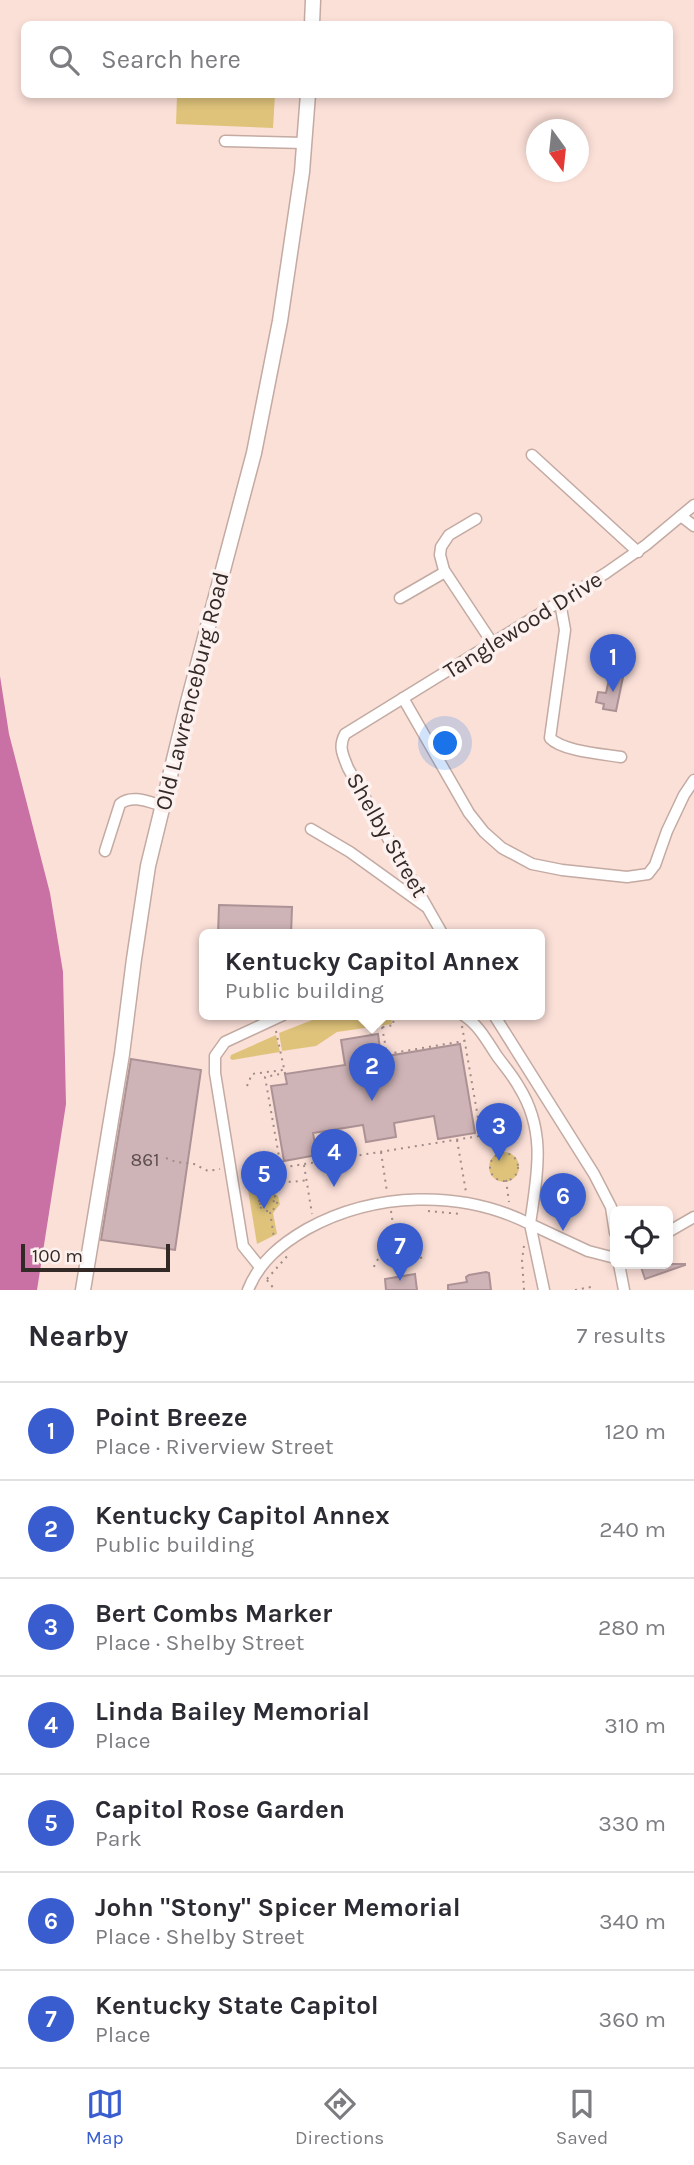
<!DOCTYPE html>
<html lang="en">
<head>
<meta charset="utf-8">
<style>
	:root { --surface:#fff; --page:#f2f2f3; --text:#2b2b33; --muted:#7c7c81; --line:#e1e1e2; --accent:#395dce }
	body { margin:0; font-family:Karla,sans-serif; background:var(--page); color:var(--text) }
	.controls { position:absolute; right:21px; bottom:21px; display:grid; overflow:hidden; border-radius:10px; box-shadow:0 4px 10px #0003 }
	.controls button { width:63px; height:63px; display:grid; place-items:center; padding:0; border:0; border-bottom:2px solid var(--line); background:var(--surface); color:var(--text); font:35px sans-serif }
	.compass { position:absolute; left:526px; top:119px; width:63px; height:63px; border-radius:50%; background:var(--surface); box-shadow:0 4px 10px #0003; rotate:165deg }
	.scale { position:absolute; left:21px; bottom:18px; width:149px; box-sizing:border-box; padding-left:7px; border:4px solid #332926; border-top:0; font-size:19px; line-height:24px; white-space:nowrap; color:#332926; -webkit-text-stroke:5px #fcf1ee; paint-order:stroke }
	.you { position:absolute; left:446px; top:744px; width:24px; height:24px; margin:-18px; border:5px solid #fff; border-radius:50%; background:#1a73e8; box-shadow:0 0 0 10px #1a73e833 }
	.badge { display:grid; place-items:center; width:46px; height:46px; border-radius:50%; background:var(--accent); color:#fff; font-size:23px; font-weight:700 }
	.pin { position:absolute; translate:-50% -58px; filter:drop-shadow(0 2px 4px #0008) }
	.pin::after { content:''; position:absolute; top:37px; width:24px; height:21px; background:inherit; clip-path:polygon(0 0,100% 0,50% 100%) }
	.popup { position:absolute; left:199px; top:929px; width:346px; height:91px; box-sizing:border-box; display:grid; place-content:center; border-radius:10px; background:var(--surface); filter:drop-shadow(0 2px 5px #0005); font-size:23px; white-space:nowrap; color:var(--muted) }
	.popup b { font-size:26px; color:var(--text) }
	.popup::after { content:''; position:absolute; left:50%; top:100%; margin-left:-14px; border:14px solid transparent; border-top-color:var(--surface) }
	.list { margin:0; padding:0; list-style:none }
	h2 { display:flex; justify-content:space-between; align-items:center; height:91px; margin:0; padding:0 28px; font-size:30px }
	h2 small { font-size:23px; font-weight:400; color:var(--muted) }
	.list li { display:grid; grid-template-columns:46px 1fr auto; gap:21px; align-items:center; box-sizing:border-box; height:98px; padding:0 28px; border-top:2px solid var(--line) }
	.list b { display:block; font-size:26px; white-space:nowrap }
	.list p { margin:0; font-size:23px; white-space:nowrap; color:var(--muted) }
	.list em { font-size:23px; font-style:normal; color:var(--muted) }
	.icon { flex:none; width:38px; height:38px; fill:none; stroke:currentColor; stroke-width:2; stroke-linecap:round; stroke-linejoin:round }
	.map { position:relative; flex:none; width:694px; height:1290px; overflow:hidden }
	.search { position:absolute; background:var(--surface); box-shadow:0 4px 10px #0003; left:21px; right:21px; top:21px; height:77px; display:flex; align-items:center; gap:18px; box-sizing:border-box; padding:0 24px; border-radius:10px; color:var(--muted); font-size:26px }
	.sheet { height:777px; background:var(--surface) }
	nav { display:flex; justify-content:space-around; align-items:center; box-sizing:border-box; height:98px; border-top:2px solid var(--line); background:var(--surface); font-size:19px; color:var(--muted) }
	nav a { display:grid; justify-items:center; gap:4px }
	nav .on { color:var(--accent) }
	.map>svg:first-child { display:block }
</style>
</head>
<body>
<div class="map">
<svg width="694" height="1290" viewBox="0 0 694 1290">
	<rect width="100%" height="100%" fill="#fbe0d8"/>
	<g fill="#dfc37b">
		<path d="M177 95H275L273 128 176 124Z"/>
		<path d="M325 1015H391L392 1024 337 1032 316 1046 282 1051 279 1033Z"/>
		<path d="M276 1035 280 1052 232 1060 230 1058 231 1055Z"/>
		<circle cx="504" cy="1167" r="15"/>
		<path d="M257 1176 267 1177 269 1190 278 1196 280 1204 273 1213 277 1234 257 1244 246 1178Z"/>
	</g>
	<path fill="#c970a4" d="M0 676 9 734 50 893 63 972 66 1104 37 1290H0Z"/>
	<g fill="#cfb4b7" stroke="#ac9295" stroke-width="2">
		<path d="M610 675 623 677 616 711 603 709 604 704 596 702 598 692 606 693Z"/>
		<path d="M219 905 292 907 291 935H218Z"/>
		<path d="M378 1034 381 1057 460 1044 475 1133 438 1139 434 1116 394 1123 396 1137 366 1142 363 1125 313 1133 317 1155 284 1161 271 1086 287 1084 285 1074 345 1065 341 1040Z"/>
		<path d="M131 1059 201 1070 175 1250 101 1240Z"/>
		<path d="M640 1264H685V1265L645 1279Z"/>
		<path d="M486 1272 489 1273 491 1290H448V1285L467 1282 466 1277 469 1275Z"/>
		<path d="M415 1274 417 1290H386L385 1279Z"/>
	</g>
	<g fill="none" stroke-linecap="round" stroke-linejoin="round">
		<defs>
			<g id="minor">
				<path d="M225 141 304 143"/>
				<path d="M532 455 638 552"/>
				<path d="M681 516 694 526"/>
				<path d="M476 519 449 535 441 547 440 555 444 570 493 644"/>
				<path d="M400 598 445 572"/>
				<path d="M560 602 565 630 550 738C562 751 602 754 621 757"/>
				<path d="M403 698 469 813 484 832 502 848 532 864 562 870 627 877 648 874 655 865 667 831 684 795 694 780"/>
				<path d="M311 829 350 852 425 906"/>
				<path d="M105 851 120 804C132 794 149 802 163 806"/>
				<path d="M443 935 348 768C343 755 338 747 345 734L606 573 646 545 694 505"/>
				<path d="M463 1015C479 1025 487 1041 497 1056 505 1067 513 1076 519 1087 547 1132 537 1175 530 1224L588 1251 615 1258"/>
				<path d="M494 1015 594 1174 611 1207 615 1233"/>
				<path d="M668 1232 694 1217"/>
				<path d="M619 1264 624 1290"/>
				<path d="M260 1267 243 1246 215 1073V1056L225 1042 283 1015"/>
				<path d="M248 1290C259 1262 281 1244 307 1229 374 1192 461 1189 530 1224L544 1290"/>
			</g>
			<g id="major">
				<path d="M312 24 313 0"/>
				<path d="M83 1290 122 1054 134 959 148 866 188 702 254 453 280 321 302 172 308 94"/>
			</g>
		</defs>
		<use href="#minor" stroke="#c3aaa2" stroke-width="13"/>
		<use href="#major" stroke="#c3aaa2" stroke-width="17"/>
		<g stroke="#a08c87" stroke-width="2" stroke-dasharray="2 5" stroke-linecap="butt">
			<path d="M462 1026 481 1135"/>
			<path d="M382 1027 387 1054 464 1041"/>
			<path d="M276 1031 285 1073 265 1077 281 1168"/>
			<path d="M371 1034 377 1028 394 1025 392 1015"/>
			<path d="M247 1086 252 1074 283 1070"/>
			<path d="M499 1134 502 1152"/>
			<path d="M457 1140 466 1192"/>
			<path d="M381 1152 387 1192"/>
			<circle cx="504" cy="1167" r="14"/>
			<path d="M166 1158 176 1162 194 1164 208 1171 220 1169"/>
			<path d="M304 1165 312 1214"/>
			<path d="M263 1172C276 1183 291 1183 307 1180"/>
			<path d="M242 1174 523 1129"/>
			<path d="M263 1174 266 1192"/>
			<path d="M506 1180 509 1202"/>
			<circle cx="268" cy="1202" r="9"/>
			<path d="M259 1204 275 1201"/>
			<path d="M391 1211 397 1251"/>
			<path d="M428 1211 461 1214"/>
			<path d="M270 1212 274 1238"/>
			<path d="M524 1246 522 1260 524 1290"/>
			<path d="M374 1267C378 1250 401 1251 415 1251L420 1255 422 1260"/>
			<path d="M267 1279 289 1254"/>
			<path d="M267 1280 275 1290"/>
			<path d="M575 1290 591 1287"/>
		</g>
		<use href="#minor" stroke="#fff" stroke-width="10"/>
		<use href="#major" stroke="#fff" stroke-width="14"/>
	</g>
	<g text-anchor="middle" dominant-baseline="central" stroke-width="7" stroke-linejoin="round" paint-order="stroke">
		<g font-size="19" fill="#5a4c4a">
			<text x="145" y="1160">861</text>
		</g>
		<g font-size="23" fill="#332926" stroke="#fcf1ee">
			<text transform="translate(523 625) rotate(-32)">Tanglewood Drive</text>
			<text transform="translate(192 691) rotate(-76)">Old Lawrenceburg Road</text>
			<text transform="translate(387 835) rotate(60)">Shelby Street</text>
		</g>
	</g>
</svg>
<div class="controls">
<button><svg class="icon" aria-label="locate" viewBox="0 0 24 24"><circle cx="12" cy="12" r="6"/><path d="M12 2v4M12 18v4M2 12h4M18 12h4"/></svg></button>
</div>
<svg class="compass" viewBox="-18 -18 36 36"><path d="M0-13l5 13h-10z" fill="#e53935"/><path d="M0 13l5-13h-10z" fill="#7c7c81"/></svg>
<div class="scale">100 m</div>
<div class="you"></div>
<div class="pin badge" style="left:613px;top:692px">1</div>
<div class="pin badge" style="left:372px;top:1101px">2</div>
<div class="popup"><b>Kentucky Capitol Annex</b>Public building</div>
<div class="pin badge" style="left:499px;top:1161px">3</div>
<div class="pin badge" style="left:334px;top:1187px">4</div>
<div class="pin badge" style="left:264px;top:1209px">5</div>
<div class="pin badge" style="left:563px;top:1231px">6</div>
<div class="pin badge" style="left:400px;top:1281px">7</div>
<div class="search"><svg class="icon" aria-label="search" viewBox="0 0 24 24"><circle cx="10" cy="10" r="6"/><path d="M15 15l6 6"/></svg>Search here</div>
</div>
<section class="sheet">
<h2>Nearby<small>7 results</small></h2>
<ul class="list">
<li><span class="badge">1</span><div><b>Point Breeze</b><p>Place · Riverview Street</p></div><em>120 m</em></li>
<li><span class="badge">2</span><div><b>Kentucky Capitol Annex</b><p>Public building</p></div><em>240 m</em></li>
<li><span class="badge">3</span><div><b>Bert Combs Marker</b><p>Place · Shelby Street</p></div><em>280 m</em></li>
<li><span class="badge">4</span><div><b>Linda Bailey Memorial</b><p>Place</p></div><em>310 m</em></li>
<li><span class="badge">5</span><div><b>Capitol Rose Garden</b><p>Park</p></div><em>330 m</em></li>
<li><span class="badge">6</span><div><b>John &quot;Stony&quot; Spicer Memorial</b><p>Place · Shelby Street</p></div><em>340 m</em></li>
<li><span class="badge">7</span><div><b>Kentucky State Capitol</b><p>Place</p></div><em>360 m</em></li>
</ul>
</section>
<nav>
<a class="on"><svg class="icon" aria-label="map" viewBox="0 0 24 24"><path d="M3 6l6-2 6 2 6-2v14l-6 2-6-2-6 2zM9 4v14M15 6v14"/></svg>Map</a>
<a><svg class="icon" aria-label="directions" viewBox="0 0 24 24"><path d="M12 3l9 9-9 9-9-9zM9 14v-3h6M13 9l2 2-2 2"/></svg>Directions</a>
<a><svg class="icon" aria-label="saved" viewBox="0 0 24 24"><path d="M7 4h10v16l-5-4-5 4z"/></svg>Saved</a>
</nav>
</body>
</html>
